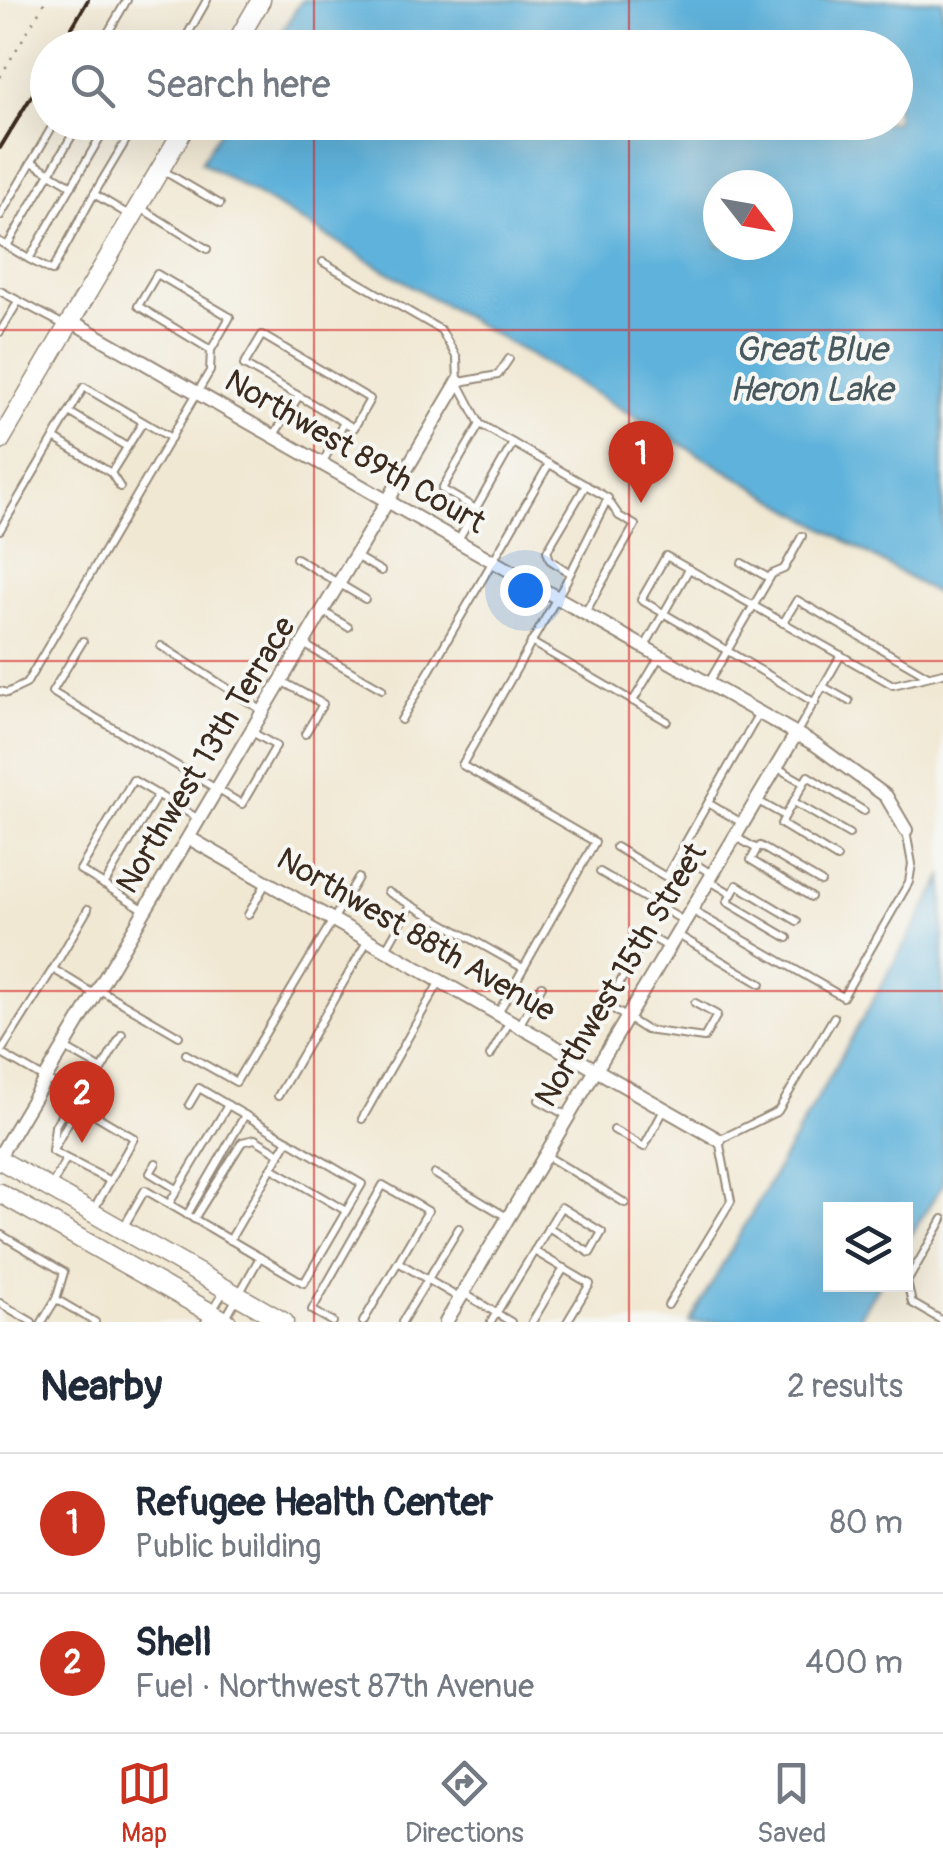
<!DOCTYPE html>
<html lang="en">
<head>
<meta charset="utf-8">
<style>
	:root { --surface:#fff; --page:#f2f2f3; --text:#1f2937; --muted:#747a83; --line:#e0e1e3; --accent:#c8321e }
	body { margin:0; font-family:Pangolin,sans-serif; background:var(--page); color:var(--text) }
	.controls { position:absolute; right:30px; bottom:30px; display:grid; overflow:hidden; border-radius:0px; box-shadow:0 10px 40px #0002 }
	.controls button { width:90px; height:90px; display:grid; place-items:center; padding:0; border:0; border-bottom:2px solid var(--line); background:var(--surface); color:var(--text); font:50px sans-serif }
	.compass { position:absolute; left:703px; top:170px; width:90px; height:90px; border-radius:50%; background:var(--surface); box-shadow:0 10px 40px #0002; rotate:121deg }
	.you { position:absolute; left:525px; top:590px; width:35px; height:35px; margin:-25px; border:8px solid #fff; border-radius:50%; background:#1a73e8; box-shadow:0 0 0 15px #1a73e833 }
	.badge { display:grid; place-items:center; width:65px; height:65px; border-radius:50%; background:var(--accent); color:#fff; font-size:32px; font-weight:700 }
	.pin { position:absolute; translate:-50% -82px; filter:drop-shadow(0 2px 5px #0008) }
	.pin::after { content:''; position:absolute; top:52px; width:35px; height:30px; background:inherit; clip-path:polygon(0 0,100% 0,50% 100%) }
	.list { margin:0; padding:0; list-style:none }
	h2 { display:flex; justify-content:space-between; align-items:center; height:130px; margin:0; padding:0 40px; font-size:42px }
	h2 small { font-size:32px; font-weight:400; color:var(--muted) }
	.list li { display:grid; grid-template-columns:65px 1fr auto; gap:30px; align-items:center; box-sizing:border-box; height:140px; padding:0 40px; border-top:2px solid var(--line) }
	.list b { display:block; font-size:38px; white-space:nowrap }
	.list p { margin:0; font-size:32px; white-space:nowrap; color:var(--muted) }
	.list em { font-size:32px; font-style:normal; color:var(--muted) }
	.icon { flex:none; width:55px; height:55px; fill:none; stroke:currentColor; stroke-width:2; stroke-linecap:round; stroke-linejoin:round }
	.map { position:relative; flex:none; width:943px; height:1322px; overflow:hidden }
	.search { position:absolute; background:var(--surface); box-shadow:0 10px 40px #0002; left:30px; right:30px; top:30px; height:110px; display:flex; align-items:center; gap:25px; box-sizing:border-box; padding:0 35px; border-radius:55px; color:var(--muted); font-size:38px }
	.sheet { height:410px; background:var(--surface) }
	nav { display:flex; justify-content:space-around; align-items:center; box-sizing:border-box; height:140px; border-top:2px solid var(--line); background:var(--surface); font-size:28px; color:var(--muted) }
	nav a { display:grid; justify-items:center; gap:5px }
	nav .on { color:var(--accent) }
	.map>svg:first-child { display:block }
</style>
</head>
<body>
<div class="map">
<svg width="943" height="1322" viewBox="0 0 943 1322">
	<rect width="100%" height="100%" fill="#f6f6f2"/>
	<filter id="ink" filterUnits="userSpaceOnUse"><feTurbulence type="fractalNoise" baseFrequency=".01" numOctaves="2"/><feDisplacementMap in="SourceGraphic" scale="20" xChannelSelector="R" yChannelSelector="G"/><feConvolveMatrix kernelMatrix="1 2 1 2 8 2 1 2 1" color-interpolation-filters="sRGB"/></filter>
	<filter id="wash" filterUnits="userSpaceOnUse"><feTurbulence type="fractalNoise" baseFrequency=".0048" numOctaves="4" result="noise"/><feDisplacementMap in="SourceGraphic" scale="40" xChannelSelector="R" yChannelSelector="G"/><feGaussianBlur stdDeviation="2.25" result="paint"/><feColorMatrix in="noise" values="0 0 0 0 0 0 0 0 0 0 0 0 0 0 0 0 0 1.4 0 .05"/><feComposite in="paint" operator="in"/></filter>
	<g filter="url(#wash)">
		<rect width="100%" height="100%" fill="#f1e8d3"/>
		<g fill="#5fb2db" stroke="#4d6e7c" stroke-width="2.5" fill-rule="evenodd">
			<path d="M302 0H943V598L201 162 225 123 896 122V48L272 47ZM718 185H778V245H718Z"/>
			<path d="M943 877V1184L906 1243V1210H830V1284L879 1285 856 1322H690Z"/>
		</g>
	</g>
	<g filter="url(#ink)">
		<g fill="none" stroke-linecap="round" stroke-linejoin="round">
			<defs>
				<g id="lane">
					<path d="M99 48 127 0"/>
					<path d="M180 48 207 0"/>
					<path d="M32 162 72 186"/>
					<path d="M162 170 220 204"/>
					<path d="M139 207 207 249"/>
					<path d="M129 215 94 194 137 122"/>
					<path d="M0 216 55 122"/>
					<path d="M0 242 29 259 109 122"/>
					<path d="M7 246 80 122"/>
					<path d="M29 259 52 271 94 194"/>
					<path d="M323 262 441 330 457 358 458 382 480 424 608 498 567 580 462 765 595 842 498 1013"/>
					<path d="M0 291 66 326"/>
					<path d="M0 332 18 302"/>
					<path d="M460 382 498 375 509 359"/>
					<path d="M69 412 127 447"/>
					<path d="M274 435 299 396 354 428 370 399 262 335 244 365 299 396"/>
					<path d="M54 438 111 473 143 422"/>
					<path d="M322 464 344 422"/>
					<path d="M111 473 120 487"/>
					<path d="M476 509 442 489 480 424"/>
					<path d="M0 530 84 387 171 438"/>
					<path d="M458 540 513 443"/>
					<path d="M357 557 381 571"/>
					<path d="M296 558 365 599"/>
					<path d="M742 563 769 578"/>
					<path d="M689 569 893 685 943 673"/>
					<path d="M570 573 550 560 547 551 586 485"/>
					<path d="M586 611 635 525 619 516 608 500"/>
					<path d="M324 612 348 627"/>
					<path d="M783 623 797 600 928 676"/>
					<path d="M83 641 52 692 242 804 276 746 252 732"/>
					<path d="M531 642 667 721"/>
					<path d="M305 645 382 689"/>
					<path d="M161 646 263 711"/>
					<path d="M645 646 689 569 666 556 641 600C699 634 757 668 815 703"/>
					<path d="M283 682 323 704 305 734"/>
					<path d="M709 682 772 574 784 569 802 536"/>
					<path d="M824 687 849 701"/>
					<path d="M0 691 7 693 26 684 210 371 211 350 230 317 157 274 138 306 211 350"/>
					<path d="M633 701 660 656"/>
					<path d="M401 720 549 464"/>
					<path d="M797 732 841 655"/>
					<path d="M776 767 804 783"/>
					<path d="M758 801 785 816 781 824 837 858"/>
					<path d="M794 802 849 834"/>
					<path d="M708 803 742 823"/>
					<path d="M785 816 808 776 864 811"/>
					<path d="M736 837 757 849 751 860 811 897"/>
					<path d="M616 847 666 877 759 713"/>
					<path d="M757 849 760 846 821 882"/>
					<path d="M679 854 712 874"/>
					<path d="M600 872 684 921"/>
					<path d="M710 881 732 894 727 902 788 938"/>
					<path d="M104 885 158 794"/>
					<path d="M388 892 523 968"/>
					<path d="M732 894 737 885 797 921"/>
					<path d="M88 909 53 969 94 994"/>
					<path d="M145 910 80 870 133 780 199 819"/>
					<path d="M693 911 843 997 909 882 912 864 906 831"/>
					<path d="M248 915 266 883"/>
					<path d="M678 935 761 984"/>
					<path d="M668 947 647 935 607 1005 646 1030 704 1038 717 1015 695 1003"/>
					<path d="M386 949 411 905"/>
					<path d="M53 969 0 1053 73 1095"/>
					<path d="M100 990 179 1036"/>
					<path d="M520 1024 542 986"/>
					<path d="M65 1048 102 1069 122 1034"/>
					<path d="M186 1054 236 1082 358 878"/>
					<path d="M490 1056 510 1021"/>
					<path d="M79 1084 70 1100 134 1138 93 1211"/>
					<path d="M278 1096 368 940"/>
					<path d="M539 1100 568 1116"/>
					<path d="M362 1119 440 981"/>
					<path d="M614 1130 644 1147 664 1110"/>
					<path d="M53 1150 78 1105"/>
					<path d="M52 1151 110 1181"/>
					<path d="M52 1151 55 1126 70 1100"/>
					<path d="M547 1156 625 1203"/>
					<path d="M156 1163 150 1173 177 1189"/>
					<path d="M272 1168 346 1211"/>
					<path d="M435 1174 507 1217"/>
					<path d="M50 1189 66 1159"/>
					<path d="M169 1204 228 1105"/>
					<path d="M187 1215 245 1115"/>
					<path d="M194 1219 242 1142 255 1139 280 1154"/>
					<path d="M943 1219 907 1282 912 1303 943 1321"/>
					<path d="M123 1228 145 1190 304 1283 362 1184 199 1088 189 1105"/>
					<path d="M0 1234 64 1272 56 1299 42 1322"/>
					<path d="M230 1240 288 1140"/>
					<path d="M534 1251 590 1284 567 1322"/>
					<path d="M465 1294 511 1322"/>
					<path d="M56 1299 95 1322"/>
					<path d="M0 1303 32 1322"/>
					<path d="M668 1305 731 1201 719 1140 778 1111 834 1017"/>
					<path d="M226 1317 260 1257"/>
					<path d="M205 1322 225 1290"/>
					<path d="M333 1322 312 1310 383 1185 428 1211 398 1262 459 1298"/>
					<path d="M363 1322 398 1262"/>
					<path d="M402 1322 459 1228"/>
					<path d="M491 1322 561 1207 602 1232 590 1253 548 1227"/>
					<path d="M532 1322 564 1268"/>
				</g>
				<g id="street">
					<path d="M71 321 816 745 886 796 906 830"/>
					<path d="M189 838 719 1140"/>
					<path d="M0 1155 458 382"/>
					<path d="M446 1322 796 734"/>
				</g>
				<g id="secondary">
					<path d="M233 48 261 0"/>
					<path d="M0 441 188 122"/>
					<path d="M0 1160 284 1322"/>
					<path d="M0 1193 227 1322"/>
				</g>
			</defs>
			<use href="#lane" stroke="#968978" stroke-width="10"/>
			<use href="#street" stroke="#968978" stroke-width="16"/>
			<use href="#secondary" stroke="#968978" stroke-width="21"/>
			<path stroke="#968978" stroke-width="2.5" stroke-dasharray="2.5 8" stroke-linecap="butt" d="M0 77 46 0"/>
			<use href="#lane" stroke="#fff" stroke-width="6"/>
			<use href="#street" stroke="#fff" stroke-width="12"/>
			<use href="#secondary" stroke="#fff" stroke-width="18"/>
			<g stroke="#3b2a1e" stroke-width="4">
				<path d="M60 48 88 0"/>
				<path d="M0 148 48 69"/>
			</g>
		</g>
	</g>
	<path fill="none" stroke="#d62828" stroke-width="2.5" stroke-opacity="0.55" d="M314 0V48M629 0V48M314 122V1322M629 122V1322M0 330H943M0 661H943M0 991H943"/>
	<g text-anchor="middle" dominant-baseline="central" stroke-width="8" stroke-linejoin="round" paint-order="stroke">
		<g font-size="32" fill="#3b2a1e" stroke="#f6f6f2">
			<text transform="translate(355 452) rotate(30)">Northwest 89th Court</text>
			<text transform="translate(206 755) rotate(-59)">Northwest 13th Terrace</text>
			<text transform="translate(416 935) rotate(30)">Northwest 88th Avenue</text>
			<text transform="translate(621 975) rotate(-59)">Northwest 15th Street</text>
		</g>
		<g font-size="35" font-style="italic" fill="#485a60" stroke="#f6f6f2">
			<text x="811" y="350">Great Blue<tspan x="811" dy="40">Heron Lake</tspan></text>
		</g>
	</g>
</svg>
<div class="controls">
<button><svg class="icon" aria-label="layers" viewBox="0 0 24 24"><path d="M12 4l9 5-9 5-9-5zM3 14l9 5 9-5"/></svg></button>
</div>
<svg class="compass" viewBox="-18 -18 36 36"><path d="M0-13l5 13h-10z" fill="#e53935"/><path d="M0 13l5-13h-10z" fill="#747a83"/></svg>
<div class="you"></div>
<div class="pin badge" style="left:641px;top:503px">1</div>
<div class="pin badge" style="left:82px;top:1143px">2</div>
<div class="search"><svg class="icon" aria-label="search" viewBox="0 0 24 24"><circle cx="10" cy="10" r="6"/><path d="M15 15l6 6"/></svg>Search here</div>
</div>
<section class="sheet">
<h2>Nearby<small>2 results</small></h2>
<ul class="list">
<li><span class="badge">1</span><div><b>Refugee Health Center</b><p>Public building</p></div><em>80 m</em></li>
<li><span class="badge">2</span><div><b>Shell</b><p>Fuel · Northwest 87th Avenue</p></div><em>400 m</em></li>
</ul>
</section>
<nav>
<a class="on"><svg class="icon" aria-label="map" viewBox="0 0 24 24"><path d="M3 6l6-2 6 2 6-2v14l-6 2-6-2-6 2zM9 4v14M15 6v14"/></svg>Map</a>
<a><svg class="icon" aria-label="directions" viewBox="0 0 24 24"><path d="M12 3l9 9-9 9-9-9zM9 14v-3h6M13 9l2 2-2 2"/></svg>Directions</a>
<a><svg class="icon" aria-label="saved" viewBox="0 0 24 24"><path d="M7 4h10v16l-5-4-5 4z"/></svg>Saved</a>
</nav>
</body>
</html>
